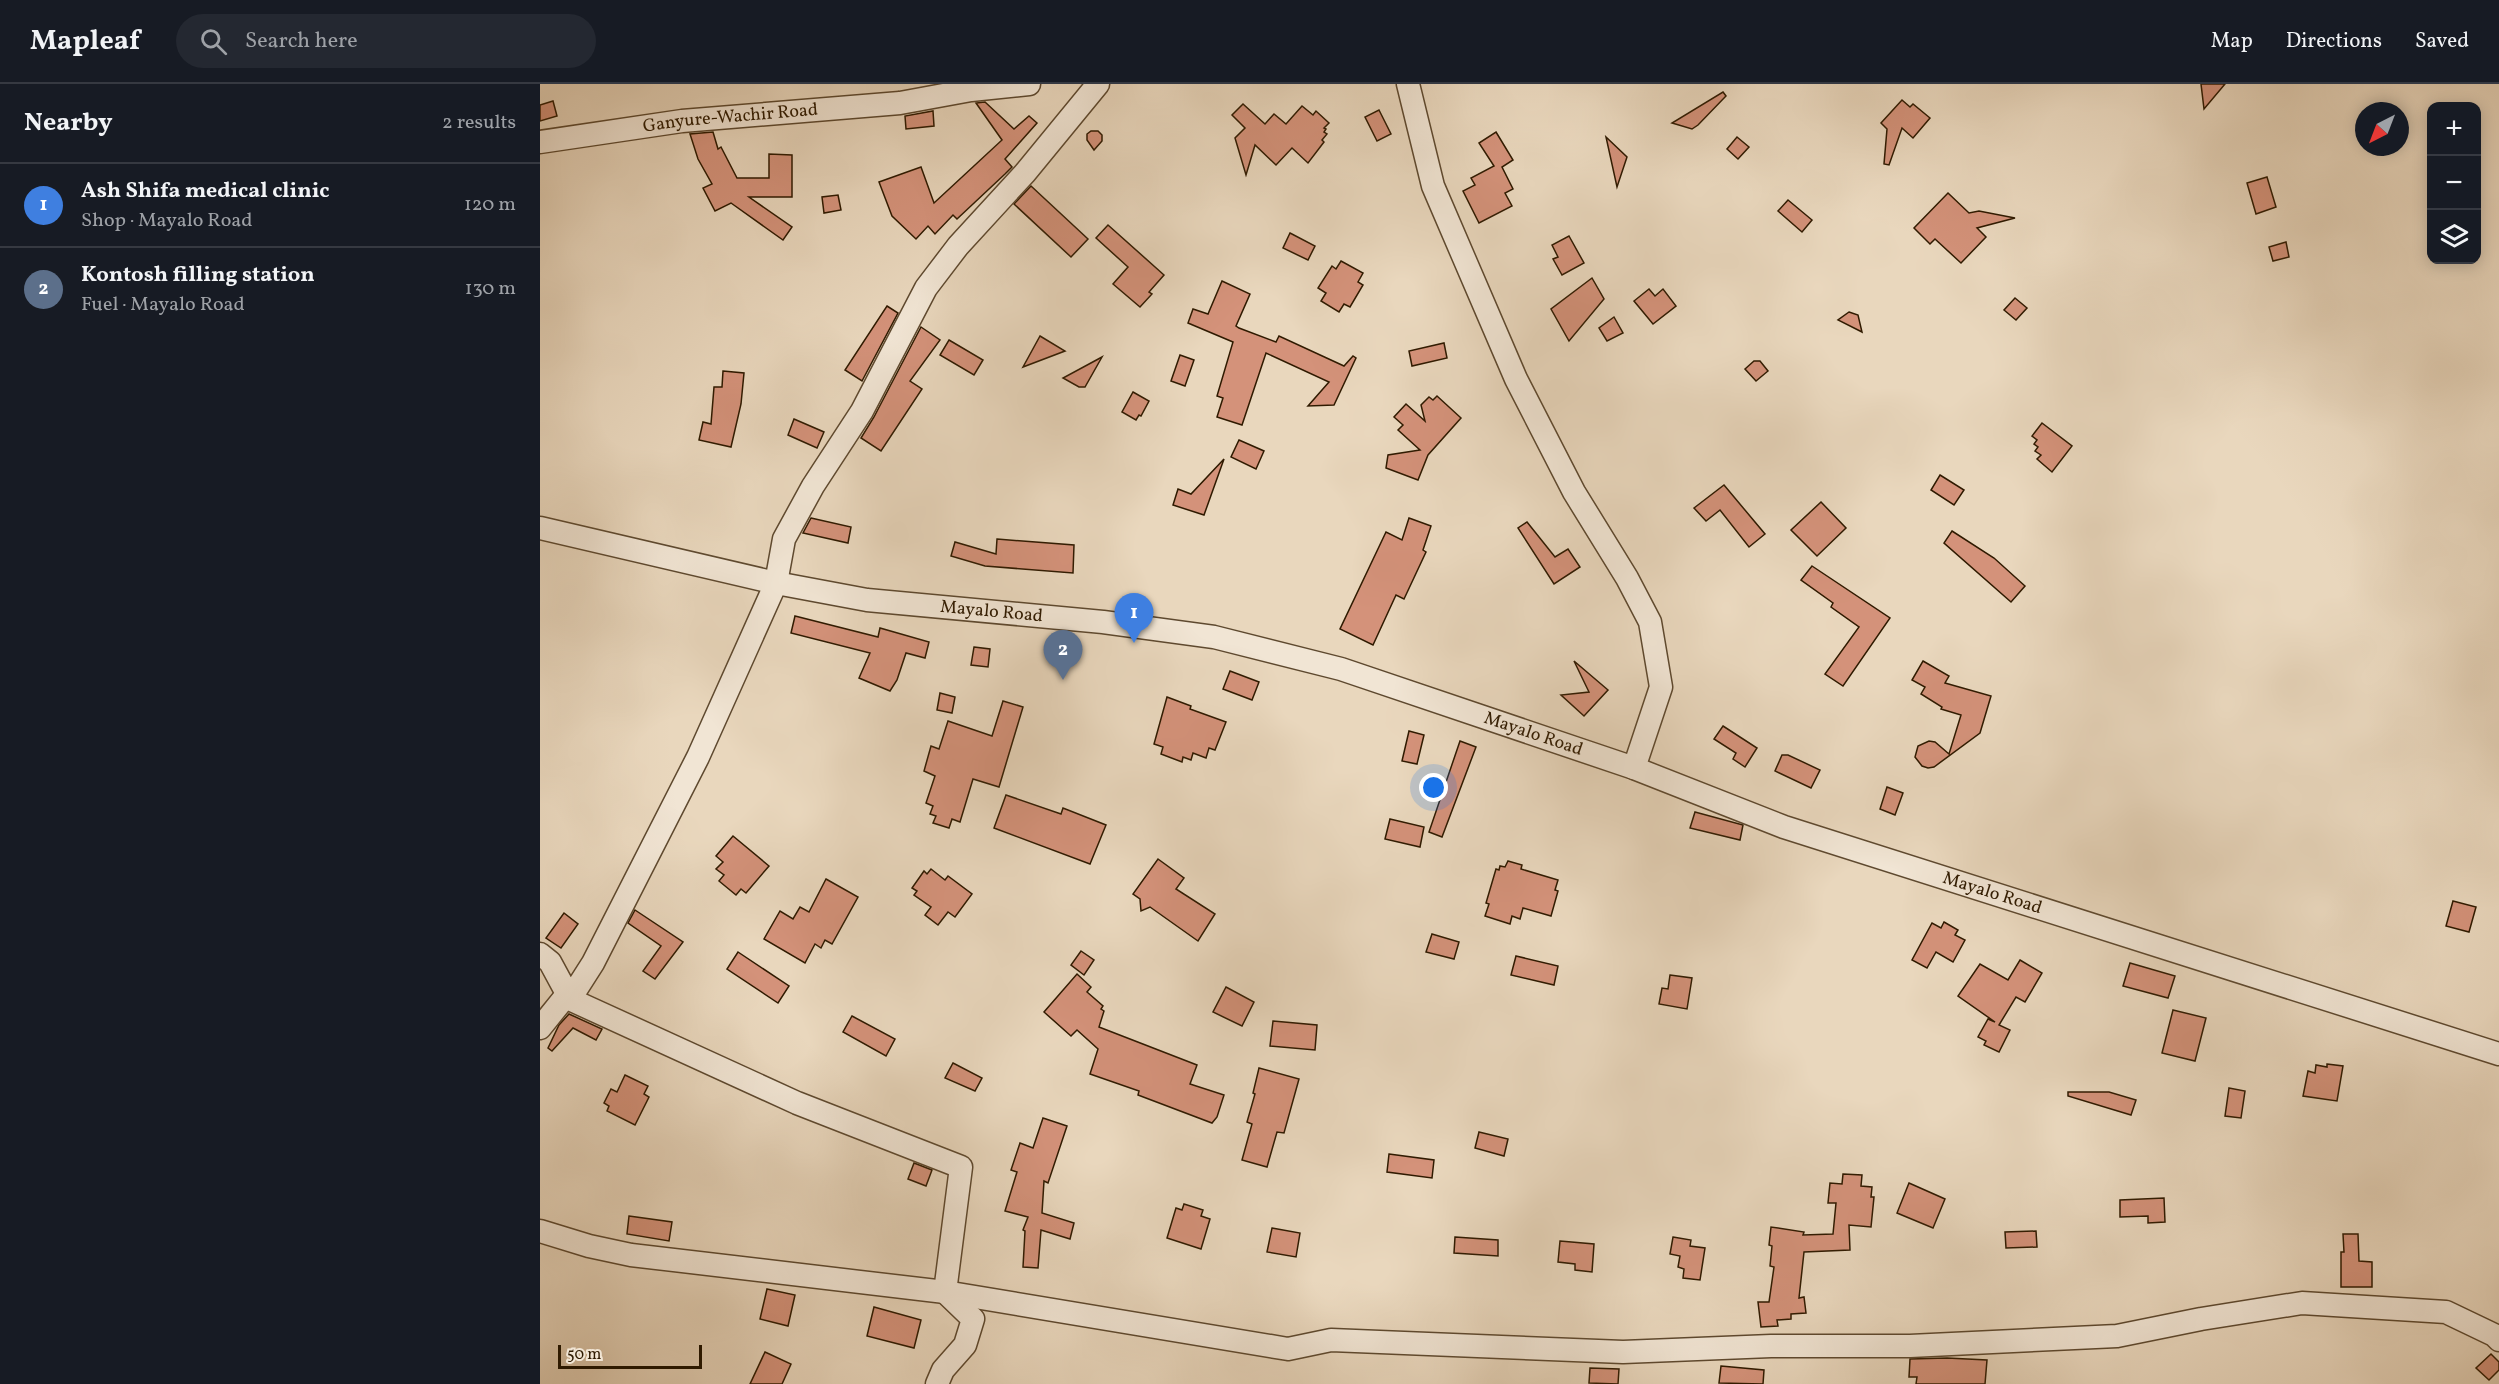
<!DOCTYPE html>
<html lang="en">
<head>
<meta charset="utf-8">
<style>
	:root { --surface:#171b24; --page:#242831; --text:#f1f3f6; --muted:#9ea1a6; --line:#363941; --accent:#1a73e8 }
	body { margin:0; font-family:Vollkorn,serif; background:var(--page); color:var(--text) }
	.controls { position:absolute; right:18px; top:18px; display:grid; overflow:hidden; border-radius:12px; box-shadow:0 3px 15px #0003 }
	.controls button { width:54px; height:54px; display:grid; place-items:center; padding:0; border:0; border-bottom:2px solid var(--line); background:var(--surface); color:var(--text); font:30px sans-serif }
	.compass { position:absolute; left:1815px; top:18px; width:54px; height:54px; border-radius:50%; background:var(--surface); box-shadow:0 3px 15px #0003; rotate:222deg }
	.scale { position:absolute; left:18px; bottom:15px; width:144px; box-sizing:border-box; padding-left:6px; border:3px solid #2f1a00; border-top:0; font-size:16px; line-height:21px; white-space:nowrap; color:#2f1a00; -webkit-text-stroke:4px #f1e5d4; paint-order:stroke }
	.you { position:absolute; left:894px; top:704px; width:21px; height:21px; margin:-15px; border:4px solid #fff; border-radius:50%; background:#1a73e8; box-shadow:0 0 0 9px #1a73e833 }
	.badge { display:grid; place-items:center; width:39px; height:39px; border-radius:50%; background:var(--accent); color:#fff; font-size:20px; font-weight:700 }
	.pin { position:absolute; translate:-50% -50px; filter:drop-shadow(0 2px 3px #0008) }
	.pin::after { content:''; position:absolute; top:32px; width:21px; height:18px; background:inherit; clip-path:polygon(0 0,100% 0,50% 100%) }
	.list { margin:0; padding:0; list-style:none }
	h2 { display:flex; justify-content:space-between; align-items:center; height:78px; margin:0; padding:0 24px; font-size:26px }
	h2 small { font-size:20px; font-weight:400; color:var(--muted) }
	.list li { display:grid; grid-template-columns:39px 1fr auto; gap:18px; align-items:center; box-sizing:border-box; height:84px; padding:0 24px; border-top:2px solid var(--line) }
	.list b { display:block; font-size:22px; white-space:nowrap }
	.list p { margin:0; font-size:20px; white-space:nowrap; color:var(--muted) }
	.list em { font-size:20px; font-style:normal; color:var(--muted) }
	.icon { flex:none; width:33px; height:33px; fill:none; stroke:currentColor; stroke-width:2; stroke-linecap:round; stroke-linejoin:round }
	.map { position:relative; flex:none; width:1959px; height:1300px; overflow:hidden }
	header { display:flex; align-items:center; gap:36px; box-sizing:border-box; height:84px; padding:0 30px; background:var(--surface); border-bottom:2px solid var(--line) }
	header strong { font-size:28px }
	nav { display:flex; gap:33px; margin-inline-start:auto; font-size:21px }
	.search { width:420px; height:54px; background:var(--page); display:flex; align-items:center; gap:15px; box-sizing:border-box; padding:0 21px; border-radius:33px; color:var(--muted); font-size:22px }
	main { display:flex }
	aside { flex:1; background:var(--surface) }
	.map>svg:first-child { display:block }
</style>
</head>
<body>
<header>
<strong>Mapleaf</strong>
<div class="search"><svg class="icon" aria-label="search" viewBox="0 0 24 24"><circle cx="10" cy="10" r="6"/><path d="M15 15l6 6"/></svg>Search here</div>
<nav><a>Map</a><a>Directions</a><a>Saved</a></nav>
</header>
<main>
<aside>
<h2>Nearby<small>2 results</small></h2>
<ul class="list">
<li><span class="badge" style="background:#3f7fe0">1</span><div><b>Ash Shifa medical clinic</b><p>Shop · Mayalo Road</p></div><em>120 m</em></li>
<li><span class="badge" style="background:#5c6f8a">2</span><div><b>Kontosh filling station</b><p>Fuel · Mayalo Road</p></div><em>130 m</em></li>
</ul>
</aside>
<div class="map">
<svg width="1959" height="1300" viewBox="0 0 1959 1300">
	<rect width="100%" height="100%" fill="#e9d7bd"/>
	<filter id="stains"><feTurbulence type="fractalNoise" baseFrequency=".00333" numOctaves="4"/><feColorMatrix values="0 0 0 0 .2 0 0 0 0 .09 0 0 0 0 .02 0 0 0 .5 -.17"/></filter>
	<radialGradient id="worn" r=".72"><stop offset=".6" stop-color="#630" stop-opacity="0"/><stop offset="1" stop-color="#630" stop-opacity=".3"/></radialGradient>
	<g fill="#d4927a" stroke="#2f1a00" stroke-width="1.5">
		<path d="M1661 0H1685L1664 25Z"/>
		<path d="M1183 8 1186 12 1158 41 1152 45 1132 39Z"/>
		<path d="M1362 16 1370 23 1373 20 1390 34 1373 54 1362 44 1349 81 1344 80 1347 45 1341 39Z"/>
		<path d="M13 17 17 32 0 37V21Z"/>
		<path d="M445 18 474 45 489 32 497 39 465 75 472 83 465 90 417 135 413 131 395 150 388 142 376 155 352 132 339 98 381 83 394 119 462 56 436 19Z"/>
		<path d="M703 20 725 40 734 30 746 40 762 22 773 31 776 27 789 39 784 44 786 45 784 48 787 50 782 56 784 58 768 79 752 64 736 81 715 61 706 91 695 54 705 44 692 31Z"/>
		<path d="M839 26 851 50 837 57 825 33Z"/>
		<path d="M393 27 394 42 366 45 365 32Z"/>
		<path d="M551 47H558L562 51V57L554 66 547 56V50Z"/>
		<path d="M173 48 178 65 181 63 197 94H229V70L252 71V113H209L252 143 243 156 191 119 175 127 163 104 172 100 158 75 150 50Z"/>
		<path d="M956 48 973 76 962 83 973 105 965 109 972 122 939 139 923 107 935 101 931 94 954 82 939 59Z"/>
		<path d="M1066 53 1087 73 1077 103Z"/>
		<path d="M1197 53 1209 63 1198 75 1187 65Z"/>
		<path d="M1727 93 1736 123 1716 130 1707 99Z"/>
		<path d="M491 102 548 155 531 173 474 120Z"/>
		<path d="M1408 109 1429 129 1439 127 1475 134 1437 144 1446 153 1421 179 1395 155 1390 160 1374 144Z"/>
		<path d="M298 111 301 126 284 129 282 113Z"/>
		<path d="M1248 116 1272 136 1262 148 1238 127Z"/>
		<path d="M568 141 624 191 609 208 612 210 600 223 573 200 588 183 556 154Z"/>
		<path d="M750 149 775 162 768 176 743 164Z"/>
		<path d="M1029 152 1044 179 1022 191 1013 175 1018 173 1012 161Z"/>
		<path d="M1746 158 1749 173 1733 177 1729 163Z"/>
		<path d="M801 177 823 189 818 198 823 201 810 223 804 220 799 228 781 217 786 209 778 204 792 182 796 185Z"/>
		<path d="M1052 194 1064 215 1029 257 1011 225Z"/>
		<path d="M682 197 710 210 696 242 699 244 736 258 739 252 804 282 813 272 816 274 794 321 768 322 789 298 726 269 702 341 677 333 683 314 677 312 693 258 648 239 653 225 668 230Z"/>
		<path d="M1109 205 1115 212 1123 205 1136 222 1113 240 1094 217Z"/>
		<path d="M1475 214 1487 224 1476 236 1464 226Z"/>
		<path d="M347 222 358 229 322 297 305 286Z"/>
		<path d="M1309 228 1318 231 1322 248 1298 236Z"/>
		<path d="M1074 233 1083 249 1067 257 1059 244Z"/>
		<path d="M381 243 400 256 370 297 382 305 341 367 321 354 334 333Z"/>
		<path d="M500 252 525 267 483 283Z"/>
		<path d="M409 256 443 276 434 291 400 271Z"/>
		<path d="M904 259 907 274 872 282 869 267Z"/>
		<path d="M640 271 654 276 645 302 631 297Z"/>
		<path d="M562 273 545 303H539L523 294Z"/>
		<path d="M1214 277H1220L1228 287 1216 297 1205 285Z"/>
		<path d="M183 287 204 289 201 320 191 363 159 356 163 338 171 340 174 303H182Z"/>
		<path d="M593 308 609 317 601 332 599 331 596 336 582 328Z"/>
		<path d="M897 312 921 334 888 371 878 396 846 384 848 371 880 366 858 346 863 341 854 333 866 320 885 337 881 321 889 313 893 316Z"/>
		<path d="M254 335 284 348 277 364 248 351Z"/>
		<path d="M1502 339 1532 362 1512 388 1497 375 1501 371 1495 367 1498 363 1494 360 1497 356 1492 352Z"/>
		<path d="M699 356 724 367 716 385 691 373Z"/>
		<path d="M684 375 664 431 633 421 638 405 651 410Z"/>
		<path d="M1400 391 1424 406 1414 421 1391 406Z"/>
		<path d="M1184 401 1225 450 1209 463 1180 426 1166 437 1154 424Z"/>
		<path d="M1281 418 1306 444 1277 472 1251 446Z"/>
		<path d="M271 434 311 443 308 459 263 449Z"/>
		<path d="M869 434 891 442 883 466 886 468 864 515 856 511 833 561 800 545 846 448 862 456Z"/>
		<path d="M987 438 1015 473 1028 465 1040 483 1014 500 978 444Z"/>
		<path d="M1412 447 1454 474 1485 502 1471 518 1404 459Z"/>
		<path d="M457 455 534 461 533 489 445 482 411 472 415 458 456 470Z"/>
		<path d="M1272 482 1350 534 1303 602 1285 590 1319 543 1291 523 1293 519 1261 496Z"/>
		<path d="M255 532 338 553 340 544 389 558 385 574 366 569 357 596 350 607 319 594 330 569 251 549Z"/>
		<path d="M434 563 450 565 448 583 431 581Z"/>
		<path d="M1034 577 1068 606 1044 632 1021 611 1049 608Z"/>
		<path d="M1383 577 1409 592 1405 599 1451 612 1440 649 1394 683 1388 684 1382 682 1375 673 1378 662 1389 657 1395 658 1409 670 1421 631 1401 625 1402 623 1381 610 1385 603 1372 596Z"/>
		<path d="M690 587 719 598 712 616 683 605Z"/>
		<path d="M400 609 415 613 412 629 397 626Z"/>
		<path d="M627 613 651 622 650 625 686 638 675 666 669 664 666 674 653 669 651 676 643 673 642 678 621 670 623 663 614 660Z"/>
		<path d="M463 617 483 623 459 703 433 695 420 738 412 735 409 744 393 739 396 732 390 730 393 722 386 719 395 692 384 687 391 662 399 665 408 637 452 652Z"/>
		<path d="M1183 642 1217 664 1205 683 1193 675 1196 669 1174 655Z"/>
		<path d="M869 647 884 651 877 680 862 677Z"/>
		<path d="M920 657 936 663 902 753 889 748Z"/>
		<path d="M1242 671H1248L1280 686 1271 704 1235 687Z"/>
		<path d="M1347 703 1363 709 1355 731 1340 725Z"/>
		<path d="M466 711 521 730 523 724 566 741 550 780 454 744Z"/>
		<path d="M1155 728 1203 741 1200 756 1150 744Z"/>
		<path d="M850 735 884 743 880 763 845 755Z"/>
		<path d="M193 752 229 782 206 809 201 805 196 811 179 797 184 791 176 785 183 778 176 772Z"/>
		<path d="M618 775 644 794 636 805 675 830 658 857 610 823 601 827 600 815 593 810Z"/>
		<path d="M968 777 982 781 981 785 1018 796 1015 806 1018 807 1011 832 983 824 980 835 972 832 970 840 945 832 949 820 946 819 956 785 959 786 960 782 965 783Z"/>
		<path d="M391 785 405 796 408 792 432 810 415 833 408 828 398 841 385 831 391 823 374 811 377 807 372 804 384 787 387 790Z"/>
		<path d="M286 795 318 813 292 860 285 856 281 864 275 860 265 879 224 855 240 827 253 835 260 823 269 828Z"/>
		<path d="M1913 817 1936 823 1929 848 1906 842Z"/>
		<path d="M95 826 143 858 115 895 103 887 121 862 88 839Z"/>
		<path d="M24 829 38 840 21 864 6 854Z"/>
		<path d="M1404 838 1418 846 1415 851 1425 856 1413 878 1396 868 1387 884 1372 876 1392 839 1401 844Z"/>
		<path d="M892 850 919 858 914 875 886 868Z"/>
		<path d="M541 867 554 876 544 891 531 881Z"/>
		<path d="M198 868 249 902 238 919 187 885Z"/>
		<path d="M976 872 1018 882 1014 901 971 891Z"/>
		<path d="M1480 876 1502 889 1485 918 1476 913 1459 941 1470 946 1459 968 1444 961 1446 957 1438 953 1448 935 1455 938 1418 912 1440 880 1468 896Z"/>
		<path d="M1590 879 1635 892 1628 914 1583 902Z"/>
		<path d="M537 890 551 903 547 908 563 922 561 925 564 927 559 943 657 981 650 1000 684 1011 677 1033 672 1039 598 1011 599 1007 550 990 558 965 537 946 531 952 504 928Z"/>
		<path d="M1130 891 1152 894 1147 925 1119 920 1122 904 1128 905Z"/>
		<path d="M686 903 714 918 702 942 673 928Z"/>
		<path d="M1633 926 1666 934 1655 977 1622 969Z"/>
		<path d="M29 930 62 945 56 956 33 944 12 967 8 964 19 941Z"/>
		<path d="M312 932 355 955 346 972 303 948Z"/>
		<path d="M733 937 777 941 775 966 730 962Z"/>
		<path d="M413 979 442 994 435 1007 405 994Z"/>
		<path d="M1787 980 1803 982 1797 1017 1763 1012 1768 987 1775 989 1776 981 1787 983Z"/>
		<path d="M719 984 759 995 744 1049 737 1048 727 1083 702 1076 712 1040 707 1038 715 1010 713 1009Z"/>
		<path d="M85 991 108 1002 104 1010 109 1013 95 1041 67 1027 69 1022 64 1019 71 1005 77 1008Z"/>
		<path d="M1689 1004 1705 1007 1701 1034 1685 1032Z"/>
		<path d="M1528 1008H1569L1596 1016 1591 1031 1528 1012Z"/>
		<path d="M503 1034 527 1042 508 1099 504 1097 502 1129 534 1139 530 1155 501 1146 498 1184 483 1183 485 1147 483 1146 488 1133 465 1127 477 1088 471 1086 480 1059 493 1064Z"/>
		<path d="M939 1048 968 1055 964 1072 935 1064Z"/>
		<path d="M849 1070 894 1076 892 1094 847 1088Z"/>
		<path d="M374 1079 392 1086 386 1102 368 1095Z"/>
		<path d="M1303 1090 1322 1091 1321 1102 1332 1103 1331 1113H1334L1331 1143 1309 1141 1310 1166 1264 1168 1259 1214 1264 1213 1266 1229 1251 1230V1235L1237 1236 1238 1242 1221 1243 1218 1218H1229L1234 1183 1230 1182 1232 1162 1229 1161 1231 1143 1264 1148 1263 1151 1293 1150 1296 1119H1288L1290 1099 1302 1100Z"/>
		<path d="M1369 1099 1405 1115 1393 1144 1357 1129Z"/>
		<path d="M1624 1114 1625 1138 1608 1139V1132L1580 1133V1116Z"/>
		<path d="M644 1120 663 1126 661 1132 670 1135 661 1165 627 1154 636 1124 642 1126Z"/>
		<path d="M89 1132 132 1138 129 1157 87 1150Z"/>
		<path d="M732 1144 760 1149 756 1173 727 1168Z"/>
		<path d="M1496 1147 1497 1163 1466 1164 1465 1148Z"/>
		<path d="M1803 1150H1818L1819 1177 1832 1178V1203H1801V1168H1804Z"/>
		<path d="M915 1153 958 1156V1172L914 1169Z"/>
		<path d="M1133 1153 1151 1156 1150 1162 1165 1164 1160 1196 1143 1194 1144 1185 1138 1183 1140 1172 1130 1170Z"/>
		<path d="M1020 1157 1054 1160 1052 1188 1035 1186V1180L1018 1178Z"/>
		<path d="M227 1205 255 1211 248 1242 220 1235Z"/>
		<path d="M334 1223 381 1236 374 1264 327 1252Z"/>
		<path d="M225 1268 251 1280 242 1300H210Z"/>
		<path d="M1951 1270 1959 1278V1286L1949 1296 1936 1284Z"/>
		<path d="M1407 1274 1447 1276 1445 1300H1376L1377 1293H1369L1370 1275Z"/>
		<path d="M1181 1282 1224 1286 1223 1300 1179 1299Z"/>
		<path d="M1050 1284 1079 1285 1078 1300 1049 1299Z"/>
	</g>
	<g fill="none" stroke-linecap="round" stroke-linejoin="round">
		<defs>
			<g id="minor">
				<path d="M868 0 893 102 976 295 1034 408 1087 494 1110 538 1121 603 1094 684"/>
				<path id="s1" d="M0 58 142 37 360 19 431 6 489 0"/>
				<path id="s2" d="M0 444 236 499 327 516 563 538 674 553 801 585 1094 684 1244 743 1959 970"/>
				<path d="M0 870 10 878 30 915 53 879 158 673 236 499 244 455 273 402 322 327 386 204 418 162 485 89 558 0"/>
				<path d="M0 944 25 913 257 1019 421 1083 405 1208 433 1235 425 1261 403 1286 397 1300"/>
				<path d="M0 1147 49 1162 91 1171 405 1208 748 1265 791 1256 1083 1268 1231 1262H1370L1577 1252 1661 1235 1762 1219 1906 1228 1954 1251 1959 1256"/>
			</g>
		</defs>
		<use href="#minor" stroke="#5e492f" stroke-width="25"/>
		<use href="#minor" stroke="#f1e5d4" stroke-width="22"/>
	</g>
	<g text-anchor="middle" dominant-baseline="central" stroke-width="6" stroke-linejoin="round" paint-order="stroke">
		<g font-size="18" fill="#2f1a00" stroke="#f1e5d4">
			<text stroke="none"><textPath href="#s1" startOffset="192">Ganyure-Wachir Road</textPath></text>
			<text stroke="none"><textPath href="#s2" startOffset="460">Mayalo Road</textPath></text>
			<text stroke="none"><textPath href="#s2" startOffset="1018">Mayalo Road</textPath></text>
			<text stroke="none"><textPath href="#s2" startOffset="1504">Mayalo Road</textPath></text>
		</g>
	</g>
	<rect width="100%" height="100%" filter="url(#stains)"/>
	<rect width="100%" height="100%" fill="url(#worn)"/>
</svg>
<div class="controls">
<button>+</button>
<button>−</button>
<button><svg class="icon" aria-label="layers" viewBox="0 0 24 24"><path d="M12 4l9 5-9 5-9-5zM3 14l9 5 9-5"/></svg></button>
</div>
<svg class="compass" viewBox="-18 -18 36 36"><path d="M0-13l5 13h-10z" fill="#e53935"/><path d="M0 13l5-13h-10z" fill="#9ea1a6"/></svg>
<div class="scale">50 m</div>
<div class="you"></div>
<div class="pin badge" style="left:594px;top:559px;background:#3f7fe0">1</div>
<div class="pin badge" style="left:523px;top:596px;background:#5c6f8a">2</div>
</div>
</main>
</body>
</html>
